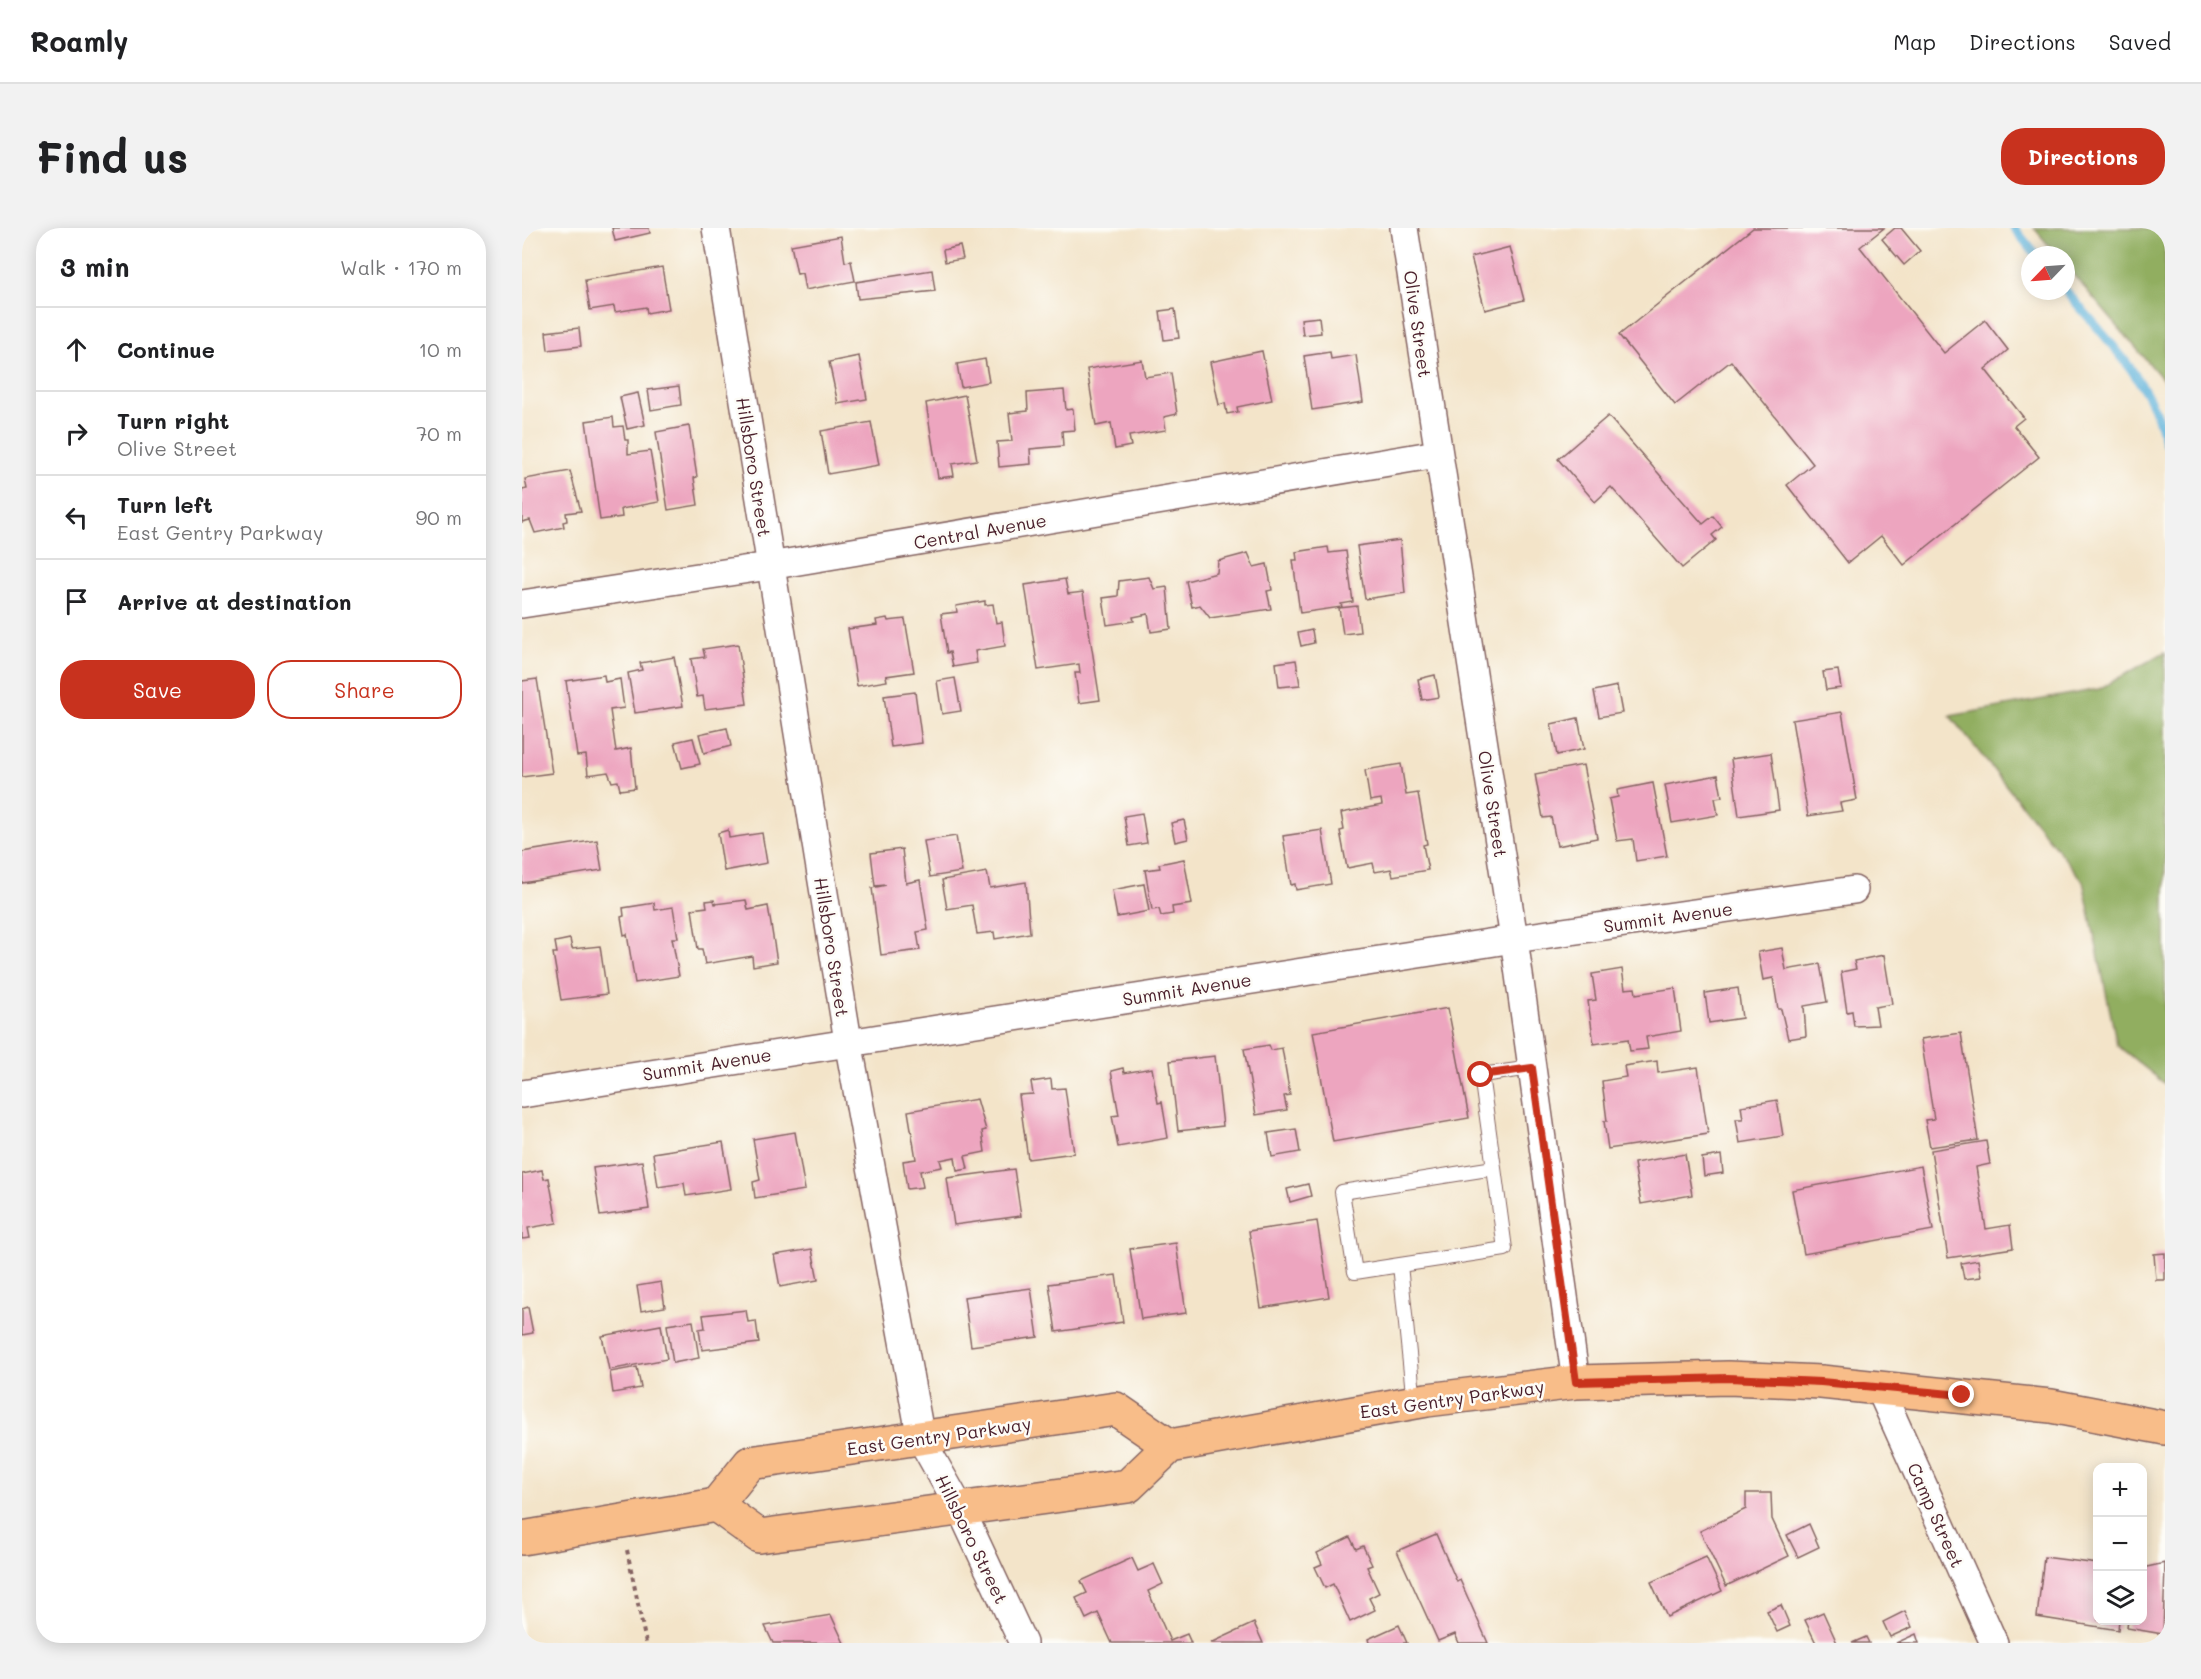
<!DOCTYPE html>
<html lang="en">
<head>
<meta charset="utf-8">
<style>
	:root { --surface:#fff; --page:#f2f2f2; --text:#202124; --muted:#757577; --line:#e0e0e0; --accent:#c8321e }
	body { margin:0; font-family:Mali,sans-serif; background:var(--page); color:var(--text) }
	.controls { position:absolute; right:18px; bottom:18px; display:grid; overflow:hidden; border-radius:12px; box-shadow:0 3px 15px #0003 }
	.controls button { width:54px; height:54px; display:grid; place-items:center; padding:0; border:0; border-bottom:2px solid var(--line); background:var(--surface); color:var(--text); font:30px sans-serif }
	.compass { position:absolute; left:1499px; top:18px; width:54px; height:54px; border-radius:50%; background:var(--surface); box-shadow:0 3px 15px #0003; rotate:245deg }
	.stop { position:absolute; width:18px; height:18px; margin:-14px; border:4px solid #c8321e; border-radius:50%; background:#fff }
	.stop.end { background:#c8321e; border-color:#fff; box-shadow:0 2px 6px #0008 }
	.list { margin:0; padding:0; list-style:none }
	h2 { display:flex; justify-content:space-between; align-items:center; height:78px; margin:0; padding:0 24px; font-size:26px }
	h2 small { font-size:20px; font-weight:400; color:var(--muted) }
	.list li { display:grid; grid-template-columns:39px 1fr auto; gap:18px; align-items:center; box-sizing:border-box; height:84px; padding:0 24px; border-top:2px solid var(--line) }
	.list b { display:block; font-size:22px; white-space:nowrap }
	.list p { margin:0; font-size:20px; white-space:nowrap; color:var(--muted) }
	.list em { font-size:20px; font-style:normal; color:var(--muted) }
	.actions { display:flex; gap:12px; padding:18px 24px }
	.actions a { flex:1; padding:14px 0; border:2px solid var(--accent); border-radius:24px; text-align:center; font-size:21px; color:var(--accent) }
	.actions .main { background:var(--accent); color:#fff }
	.icon { flex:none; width:33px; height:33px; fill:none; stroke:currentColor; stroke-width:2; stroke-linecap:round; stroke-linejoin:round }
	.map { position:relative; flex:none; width:1643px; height:1415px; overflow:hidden; border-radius:24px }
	header { display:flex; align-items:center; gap:36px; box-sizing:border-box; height:84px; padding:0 30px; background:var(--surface); border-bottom:2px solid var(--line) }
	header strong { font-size:28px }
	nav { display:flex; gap:33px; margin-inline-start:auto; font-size:21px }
	.intro { display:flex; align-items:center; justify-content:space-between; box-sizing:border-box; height:144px; padding:0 36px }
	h1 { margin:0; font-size:42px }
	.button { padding:15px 27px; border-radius:24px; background:var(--accent); color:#fff; font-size:21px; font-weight:700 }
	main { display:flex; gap:36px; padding:0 36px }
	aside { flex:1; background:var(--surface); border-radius:24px; box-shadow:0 3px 15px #0003 }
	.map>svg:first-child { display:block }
</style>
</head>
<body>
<header>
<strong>Roamly</strong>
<nav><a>Map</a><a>Directions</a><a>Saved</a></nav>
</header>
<div class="intro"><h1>Find us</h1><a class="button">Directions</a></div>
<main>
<aside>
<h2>3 min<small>Walk · 170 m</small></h2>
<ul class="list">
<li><svg class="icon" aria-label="ahead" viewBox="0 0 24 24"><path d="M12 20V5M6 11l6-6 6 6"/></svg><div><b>Continue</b></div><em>10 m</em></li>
<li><svg class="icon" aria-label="right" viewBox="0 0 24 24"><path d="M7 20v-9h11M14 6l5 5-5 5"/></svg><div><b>Turn right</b><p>Olive Street</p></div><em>70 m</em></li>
<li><svg class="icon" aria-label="left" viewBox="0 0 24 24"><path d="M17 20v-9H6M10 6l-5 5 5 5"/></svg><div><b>Turn left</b><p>East Gentry Parkway</p></div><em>90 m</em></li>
<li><svg class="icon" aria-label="arrive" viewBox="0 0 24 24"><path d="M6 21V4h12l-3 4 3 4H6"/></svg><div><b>Arrive at destination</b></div></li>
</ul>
<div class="actions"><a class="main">Save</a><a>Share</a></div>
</aside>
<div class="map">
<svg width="1643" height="1415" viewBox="0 0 1643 1415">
	<rect width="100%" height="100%" fill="#fdfcf7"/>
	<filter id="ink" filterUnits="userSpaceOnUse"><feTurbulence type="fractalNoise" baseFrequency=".0167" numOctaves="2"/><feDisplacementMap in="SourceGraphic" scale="12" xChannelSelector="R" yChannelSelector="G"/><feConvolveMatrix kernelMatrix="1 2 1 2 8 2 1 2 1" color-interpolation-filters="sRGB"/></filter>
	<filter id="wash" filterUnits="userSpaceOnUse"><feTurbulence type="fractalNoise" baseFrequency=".008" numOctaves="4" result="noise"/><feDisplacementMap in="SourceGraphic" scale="24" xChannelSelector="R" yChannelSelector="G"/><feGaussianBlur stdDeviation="1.35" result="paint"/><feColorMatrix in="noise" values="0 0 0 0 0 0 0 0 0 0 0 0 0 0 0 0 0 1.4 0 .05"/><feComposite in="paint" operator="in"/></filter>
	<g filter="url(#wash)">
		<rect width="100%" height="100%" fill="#f3e4c9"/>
		<g fill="#91ae61" stroke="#6e6646" stroke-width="1.5">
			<path d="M1512 0H1643V154L1544 38V27H1535Z"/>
			<path d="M1643 424V856L1595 817 1561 653 1428 488 1577 461Z"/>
		</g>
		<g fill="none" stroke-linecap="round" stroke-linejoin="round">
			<g stroke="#5eb2da" stroke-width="9">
				<path d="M1492 0 1514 27"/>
				<path d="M1544 63C1581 107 1632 156 1643 214"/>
			</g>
		</g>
		<g id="blocks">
			<g fill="#eda5bf">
				<path d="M90 0H127L128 5 93 13Z"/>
				<path d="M1231 0H1362L1338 19 1422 125 1463 92 1486 122 1463 141 1502 190 1492 198 1517 229 1382 337 1359 308 1326 335 1265 257 1291 236 1209 133 1153 177 1097 107Z"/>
				<path d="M1373 0H1379L1398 23 1382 37 1360 11Z"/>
				<path d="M319 8 323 34 329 33 333 53 283 62 280 45 275 46 269 17Z"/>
				<path d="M438 18 441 31 423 34 421 22Z"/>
				<path d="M988 19 1002 72 963 82 949 29Z"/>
				<path d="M140 39 147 81 125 85 124 79 93 84 92 78 68 82 63 52Z"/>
				<path d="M410 42 413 63 336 71 334 54Z"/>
				<path d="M653 81 657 110 642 112 638 83Z"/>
				<path d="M797 89 799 105 781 107 779 91Z"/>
				<path d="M57 100 59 118 26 122 24 104Z"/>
				<path d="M740 123 750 172 715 179 716 184 705 186 703 175 697 177 688 134Z"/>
				<path d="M808 124 809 131 834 127 841 174 790 182 782 128Z"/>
				<path d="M337 128 345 171 316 176 307 134Z"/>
				<path d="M463 131 467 154 439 159 435 136Z"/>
				<path d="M620 132 623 149 649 145 655 186 642 189 644 202 607 208 609 218 593 221 589 195 574 198 565 141Z"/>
				<path d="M157 158 159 177 129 182 126 162Z"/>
				<path d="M542 162 544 182 551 181 553 202 540 203 541 218 508 221 509 236 477 239 475 214 490 213 487 185 506 183 505 165Z"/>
				<path d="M116 165 123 197 105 201 98 169Z"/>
				<path d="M443 167 455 232 430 236 432 248 416 250 404 175Z"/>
				<path d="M1086 188 1181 296 1191 288 1200 299 1190 307 1194 312 1160 340 1089 259 1073 274 1036 231Z"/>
				<path d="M91 189 92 199 101 198 103 212H106V226L128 223 137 274 99 281 100 289 78 292 64 193Z"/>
				<path d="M349 194 357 237 306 246 299 203Z"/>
				<path d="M167 198 175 249 172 250 176 277 146 282 134 204Z"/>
				<path d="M48 243 59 283 44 285 45 293 41 294 42 299 13 305 8 292 0 294V262L5 261 3 251Z"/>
				<path d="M878 312 883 365 843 371 835 318Z"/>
				<path d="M806 319 807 325 824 323 831 374 819 376 820 379 778 385 771 332H775L774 324Z"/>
				<path d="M726 325 732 339 745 336 750 362 745 363 749 381 688 390 678 377 670 379 664 353 695 345 696 333Z"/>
				<path d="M627 349 632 361 645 359 649 401 629 404 626 386 611 389 612 393 585 397 581 370 596 368 597 353Z"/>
				<path d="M543 351 546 366 561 364 578 472 557 475 553 445H558L557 436 516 442 503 357Z"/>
				<path d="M463 373V377L471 376 474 395 480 394 483 418 453 423 455 435 431 439 428 424 425 425 419 386 435 384 434 378Z"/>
				<path d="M835 378 838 404 821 406 817 380Z"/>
				<path d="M365 390 366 393 383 391 392 444 364 448 365 453 335 458 326 401 355 397 354 392Z"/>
				<path d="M790 402 792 415 779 418 776 405Z"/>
				<path d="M216 416 225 476 183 481 181 468 175 469 169 431 183 429 181 421Z"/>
				<path d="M152 429 161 478 113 485 106 445 120 442 118 435Z"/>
				<path d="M774 432 778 457 757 459 754 435Z"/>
				<path d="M1316 442 1319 460 1304 462 1301 444Z"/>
				<path d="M82 447 83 454 98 451 102 480 88 482 94 523 109 520 113 560 98 562 96 553 90 554 86 544 66 547 64 527 55 528 44 453Z"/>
				<path d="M913 447 917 469 900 472 896 451Z"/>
				<path d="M433 450 439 483 420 486 415 453Z"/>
				<path d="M15 451 30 545 0 549V453Z"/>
				<path d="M1095 458 1100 485 1077 489 1072 463Z"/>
				<path d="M393 464 400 515 369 519 362 468Z"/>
				<path d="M1320 484 1335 572 1318 575 1320 583 1286 588 1270 492Z"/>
				<path d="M1056 490 1062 521 1035 527 1029 496Z"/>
				<path d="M205 500 209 518 182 525 177 506Z"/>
				<path d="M171 510 178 536 160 540 153 514Z"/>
				<path d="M1249 525 1257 582 1217 588 1209 531Z"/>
				<path d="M879 536 884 567 896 565 905 616 901 617 906 642 871 648 869 641 853 644 851 635 825 640 818 603 822 602 819 585 860 577 859 571 848 573 843 542Z"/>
				<path d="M1061 537 1075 610 1035 618 1029 589 1021 590 1013 546Z"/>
				<path d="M1196 547 1200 569 1193 570 1196 587 1150 595 1143 557Z"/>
				<path d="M1131 555 1145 628 1114 633 1111 611 1095 613 1087 571 1096 569 1095 562Z"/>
				<path d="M620 585 625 615 607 618 602 588Z"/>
				<path d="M662 592 666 611 653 614 649 595Z"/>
				<path d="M206 602 207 610 240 605 245 635 202 643 196 605Z"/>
				<path d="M800 602 809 656 774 662 773 656 769 657 761 608Z"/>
				<path d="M434 608 440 644 408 649 402 613Z"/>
				<path d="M75 612 80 642 0 655V624Z"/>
				<path d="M380 621 384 655 398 652 406 702 395 704 398 722 359 727 350 660 364 657 353 658 349 625Z"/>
				<path d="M662 631 670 676 650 679 651 686 639 688 637 681 630 682 623 642 638 640 637 636Z"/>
				<path d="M465 644 468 660 504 654 508 705 473 711 472 704 455 706 450 677 425 681 420 652Z"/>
				<path d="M622 656 627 683 595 689 590 662Z"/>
				<path d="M192 672 193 676 224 672 226 682 246 678 255 734 231 738 230 728 183 736 180 721H176L170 681 185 679 184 673Z"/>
				<path d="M132 675 133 682 151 679 156 710H150L157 748 113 755 105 706 102 707 99 689 102 688 101 680Z"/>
				<path d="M48 711 50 721 78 718 85 766 39 772 31 725H35L33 714Z"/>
				<path d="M1260 720 1264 742 1298 736 1305 774 1282 778 1284 808 1266 811 1259 781H1256L1251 750 1241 752 1236 724Z"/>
				<path d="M1362 727 1370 776 1353 779 1356 797 1332 798 1330 783 1325 784 1319 744 1334 741 1332 733Z"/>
				<path d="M1100 741 1103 761 1113 760 1114 766 1153 760 1159 803 1124 809 1126 821 1108 823 1106 811 1072 816 1066 773 1074 772 1070 746Z"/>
				<path d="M1216 760 1220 790 1187 795 1183 765Z"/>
				<path d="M926 780 947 890 811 914 791 804Z"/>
				<path d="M1439 805 1456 912 1408 919 1403 892 1412 891 1399 811Z"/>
				<path d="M747 817 749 822 760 820 768 867 762 868 765 882 734 887 722 821Z"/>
				<path d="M693 828 701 898 656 903 648 833Z"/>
				<path d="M1135 833 1136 845 1176 839 1186 906 1086 921 1082 893H1085L1080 853 1104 849 1102 838Z"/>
				<path d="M601 840 602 845 630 840 636 875 640 874 646 910 596 919 590 888 597 887 589 843Z"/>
				<path d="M529 851 530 861 543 860 552 925 506 931 497 867 511 866 509 854Z"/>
				<path d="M455 871 464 902 460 903 463 924 443 928 446 941 435 943 433 929 418 932 420 939 398 943 401 959 385 961 381 933 394 931 386 883Z"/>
				<path d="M1255 872 1261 908 1218 915 1214 891H1221L1219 878Z"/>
				<path d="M774 901 778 924 750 929 746 905Z"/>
				<path d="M273 904 283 962 233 970 231 954 238 952 231 911Z"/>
				<path d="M1464 913 1468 936 1454 939 1464 1001 1488 997 1491 1020 1426 1030 1409 922Z"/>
				<path d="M201 914 209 961 164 968 162 955 136 959 131 925Z"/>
				<path d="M1163 926 1170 967 1119 976 1112 935Z"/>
				<path d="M1199 927 1201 945 1182 948 1180 930Z"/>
				<path d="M120 933 127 981 78 988 71 940Z"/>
				<path d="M1399 938 1411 1002 1282 1026 1270 962Z"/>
				<path d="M492 941 499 988 432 997 425 950Z"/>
				<path d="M20 942 22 951 27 950 35 995 6 1000 8 1010 0 1011V946Z"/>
				<path d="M786 956 789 968 768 974 765 961Z"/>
				<path d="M795 993 807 1069 739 1080 727 1003Z"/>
				<path d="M654 1015 664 1085 619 1091 608 1021Z"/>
				<path d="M290 1021 296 1052 258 1059 252 1027Z"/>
				<path d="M1643 1025V1052H1634L1632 1026Z"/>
				<path d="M1456 1032 1459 1049 1442 1051 1439 1035Z"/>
				<path d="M594 1047 601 1094 534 1104 527 1056Z"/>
				<path d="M139 1054 143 1079 119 1083 115 1058Z"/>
				<path d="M509 1060 516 1109 449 1118 442 1069Z"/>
				<path d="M6 1079 11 1105 0 1107V1081Z"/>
				<path d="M224 1082 226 1094 234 1093 237 1115 180 1122 177 1101 183 1100 181 1087Z"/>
				<path d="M171 1093 177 1130 151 1135 145 1097Z"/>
				<path d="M139 1097 145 1131 87 1142 80 1108Z"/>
				<path d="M115 1139 119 1160 91 1165 88 1144Z"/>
				<path d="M1224 1265H1249L1250 1291 1267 1328 1204 1358 1178 1303 1224 1281Z"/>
				<path d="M1287 1296 1297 1319 1276 1329 1265 1307Z"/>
				<path d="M914 1306 935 1354 938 1352 966 1415H937L933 1406 916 1413 875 1323Z"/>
				<path d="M828 1309 834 1321 841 1318 850 1337 845 1339 857 1365 847 1370 853 1382 828 1394 811 1356 803 1360 793 1339 800 1336 795 1325Z"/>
				<path d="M1184 1329 1200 1363 1145 1389 1129 1354Z"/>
				<path d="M1522 1329 1576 1336V1392H1597L1596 1402 1515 1389Z"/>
				<path d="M610 1330 616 1343 632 1336 641 1356 626 1363 648 1413 665 1406 669 1415H590L576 1385 564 1391 554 1370 565 1365 559 1353Z"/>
				<path d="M1643 1335 1641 1406 1605 1400 1606 1392H1620V1340Z"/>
				<path d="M1259 1377 1268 1398 1255 1404 1245 1383Z"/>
				<path d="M1383 1383 1390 1399 1368 1409 1361 1394Z"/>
				<path d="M1301 1384 1315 1415H1294L1283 1392Z"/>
				<path d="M309 1387 322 1415H251L243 1398Z"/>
				<path d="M732 1395 741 1415H689Z"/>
				<path d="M877 1397 885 1415H847L846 1411Z"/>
				<path d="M1394 1406 1397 1415H1374Z"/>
				<path d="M1344 1409 1347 1415H1330Z"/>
			</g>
		</g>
	</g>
	<g filter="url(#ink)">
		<use href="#blocks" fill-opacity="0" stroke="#856462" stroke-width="1.5"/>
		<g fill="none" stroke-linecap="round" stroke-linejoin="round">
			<defs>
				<g id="lane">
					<path d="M972 940 959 847 1010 840"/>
					<path d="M878 1037 983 1021 972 940 820 964 833 1044 878 1037 892 1175"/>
				</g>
				<g id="street">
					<path d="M194 0 326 813 399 1211 439 1282 501 1415"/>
					<path d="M882 0 992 711 1054 1154"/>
					<path d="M0 376 247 338 915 226"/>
					<path d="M0 866 992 711 1332 662"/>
					<path d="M1357 1159 1472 1415"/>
				</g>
				<g id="primary">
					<path d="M194 1277 237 1308 606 1258 648 1218 905 1172 1054 1154 1206 1150 1299 1154 1529 1178 1643 1200"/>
					<path d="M0 1310 194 1277 228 1235 594 1181 648 1218"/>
				</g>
			</defs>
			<use href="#lane" stroke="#856462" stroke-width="16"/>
			<use href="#street" stroke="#856462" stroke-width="30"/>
			<use href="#primary" stroke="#856462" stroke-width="36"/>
			<path stroke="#856462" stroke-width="4" stroke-dasharray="4.5 4.5" stroke-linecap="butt" d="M105 1322 124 1415"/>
			<use href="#lane" stroke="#fff" stroke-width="14"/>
			<use href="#street" stroke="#fff" stroke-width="27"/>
			<use href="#primary" stroke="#f8bd89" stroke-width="33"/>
		</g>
	</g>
	<g fill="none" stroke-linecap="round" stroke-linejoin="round" filter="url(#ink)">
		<path stroke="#c8321e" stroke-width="8" d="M959 847 1010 840 1054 1154 1206 1150 1299 1154 1440 1167"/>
	</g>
	<g text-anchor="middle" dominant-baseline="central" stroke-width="5" stroke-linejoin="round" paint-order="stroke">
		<g font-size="18" fill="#4a1f2b" stroke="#fdfcf7">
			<text transform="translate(896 96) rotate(82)">Olive Street</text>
			<text transform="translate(232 239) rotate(81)">Hillsboro Street</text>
			<text transform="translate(458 303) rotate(-10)">Central Avenue</text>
			<text transform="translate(971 576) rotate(81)">Olive Street</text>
			<text transform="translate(1146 689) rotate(-8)">Summit Avenue</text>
			<text transform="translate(310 719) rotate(81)">Hillsboro Street</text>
			<text transform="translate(665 761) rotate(-9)">Summit Avenue</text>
			<text transform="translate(185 836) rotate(-9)">Summit Avenue</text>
			<text transform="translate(930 1171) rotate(-8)">East Gentry Parkway</text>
			<text transform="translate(417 1208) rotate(-8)">East Gentry Parkway</text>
			<text transform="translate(1414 1287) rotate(66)">Camp Street</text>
			<text transform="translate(450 1311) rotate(64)">Hillsboro Street</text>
		</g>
	</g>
</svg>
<div class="controls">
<button>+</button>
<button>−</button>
<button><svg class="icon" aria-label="layers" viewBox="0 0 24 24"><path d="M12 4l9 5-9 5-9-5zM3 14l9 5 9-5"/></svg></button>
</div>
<svg class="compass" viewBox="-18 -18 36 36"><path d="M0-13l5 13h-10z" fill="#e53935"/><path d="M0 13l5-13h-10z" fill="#757577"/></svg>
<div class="stop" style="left:959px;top:847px"></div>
<div class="stop end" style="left:1440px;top:1167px"></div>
</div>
</main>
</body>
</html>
